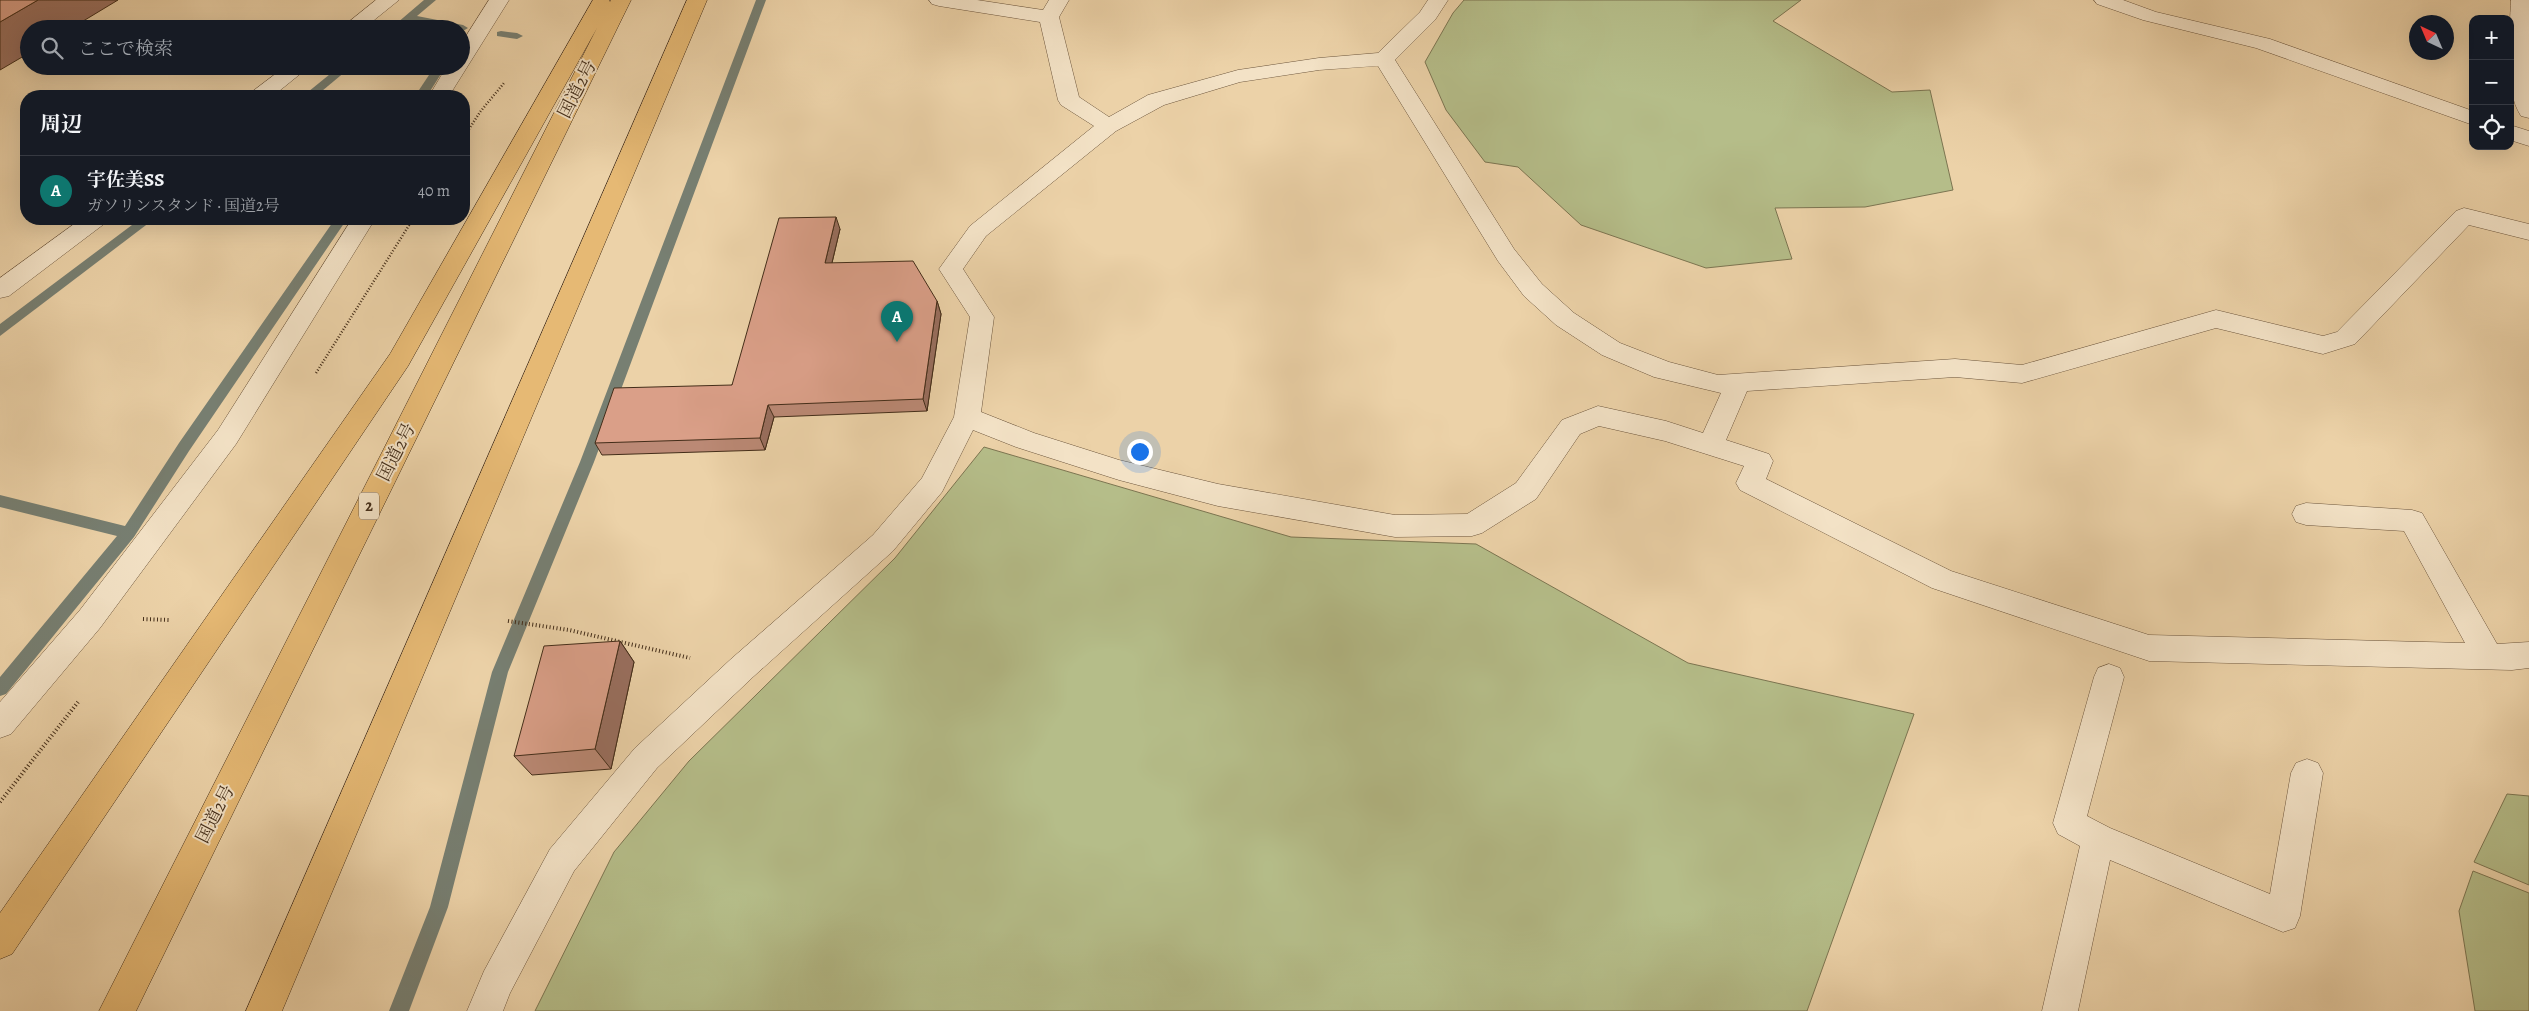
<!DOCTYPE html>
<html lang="ja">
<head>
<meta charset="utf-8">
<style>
	:root { --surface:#171b24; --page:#242831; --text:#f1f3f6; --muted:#9ea1a6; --line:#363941; --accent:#0f766e }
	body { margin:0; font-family:Alegreya,"Noto Serif JP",serif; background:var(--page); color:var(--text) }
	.controls { position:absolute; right:15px; top:15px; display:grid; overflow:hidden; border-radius:10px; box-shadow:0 5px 20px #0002 }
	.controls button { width:45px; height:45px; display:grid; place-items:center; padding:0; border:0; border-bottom:1px solid var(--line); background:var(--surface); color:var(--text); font:25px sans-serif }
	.compass { position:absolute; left:2409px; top:15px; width:45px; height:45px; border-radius:50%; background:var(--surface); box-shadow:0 5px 20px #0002; rotate:316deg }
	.you { position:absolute; left:1139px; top:451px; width:18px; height:18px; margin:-12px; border:4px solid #fff; border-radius:50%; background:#1a73e8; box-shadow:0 0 0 8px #1a73e833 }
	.badge { display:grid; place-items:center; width:32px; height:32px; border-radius:50%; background:var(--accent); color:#fff; font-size:16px; font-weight:700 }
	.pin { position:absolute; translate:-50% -41px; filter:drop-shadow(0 1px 2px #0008) }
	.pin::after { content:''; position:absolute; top:26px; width:18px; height:15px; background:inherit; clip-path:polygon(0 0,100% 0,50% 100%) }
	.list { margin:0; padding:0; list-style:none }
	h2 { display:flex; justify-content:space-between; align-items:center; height:65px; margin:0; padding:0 20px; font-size:21px }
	h2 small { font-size:16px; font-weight:400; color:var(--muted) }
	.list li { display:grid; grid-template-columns:32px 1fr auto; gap:15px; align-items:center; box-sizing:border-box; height:70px; padding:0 20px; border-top:1px solid var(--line) }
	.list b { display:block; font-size:19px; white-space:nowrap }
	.list p { margin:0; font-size:16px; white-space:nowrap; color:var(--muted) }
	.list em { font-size:16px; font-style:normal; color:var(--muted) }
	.icon { flex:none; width:28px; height:28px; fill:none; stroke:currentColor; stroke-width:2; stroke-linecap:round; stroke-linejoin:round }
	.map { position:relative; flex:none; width:2529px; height:1011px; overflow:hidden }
	.search { position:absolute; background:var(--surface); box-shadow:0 5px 20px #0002; left:20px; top:20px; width:450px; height:55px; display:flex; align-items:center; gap:12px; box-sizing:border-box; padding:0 18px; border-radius:28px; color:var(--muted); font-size:19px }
	.panel { position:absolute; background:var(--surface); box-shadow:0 5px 20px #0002; left:20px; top:90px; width:450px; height:135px; border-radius:20px }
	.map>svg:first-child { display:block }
</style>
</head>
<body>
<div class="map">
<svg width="2529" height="1011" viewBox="0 0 2529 1011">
	<rect width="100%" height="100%" fill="#ecd2a8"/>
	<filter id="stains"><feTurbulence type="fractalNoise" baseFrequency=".004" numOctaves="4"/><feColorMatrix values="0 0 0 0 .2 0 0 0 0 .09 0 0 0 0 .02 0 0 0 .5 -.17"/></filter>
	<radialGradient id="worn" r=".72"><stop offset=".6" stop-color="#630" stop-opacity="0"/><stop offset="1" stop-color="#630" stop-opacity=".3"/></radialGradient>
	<g fill="#b5bd89" stroke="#7c7551">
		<path d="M1464 0H1801L1773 21 1892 92 1930 90 1953 190 1865 207 1775 208 1792 259 1706 268 1581 225 1518 167 1485 162 1446 110 1425 62 1453 13Z"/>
		<path d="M984 447 1291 537 1476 544 1688 663 1914 714 1807 1011H535L614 852 689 761 895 558Z"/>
		<path d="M2507 794 2529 796V885L2474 862Z"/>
		<path d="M2473 871 2529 893V1011H2475L2459 911Z"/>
	</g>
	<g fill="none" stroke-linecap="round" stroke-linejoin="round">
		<g fill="#777f72" fill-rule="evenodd">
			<path d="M424 0H436L417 16 463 25 468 28 463 31 461 29 411 22 402 29H390Z"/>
			<path d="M756 0H766L594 462 508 672 448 907 409 1011H389L430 907 492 672 580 462Z"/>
			<path d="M501 31 517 33 523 36 517 39 497 36V32Z"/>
			<path d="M340 66H352L316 96H303Z"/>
			<path d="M435 66H446L427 96H415Z"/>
			<path d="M140 219H154L0 336V324Z"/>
			<path d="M335 219H347L189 451 134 537 6 694 0 696V677L117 536 0 507V495L125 526 179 443Z"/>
		</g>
		<defs>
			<g id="minor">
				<path d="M376 0H399L363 29H340Z"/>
				<path d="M489 0H509L449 96H429L447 66H461V44Z"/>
				<path d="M929 0H977L1043 10 1049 0H1069L1059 17 1079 97 1109 117 1148 95 1238 70 1319 58 1378 53 1420 12 1428 0H1448L1435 20 1395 60 1514 249 1542 284 1574 313 1620 343 1669 362 1718 375 1955 359 2022 365 2216 310 2323 336 2337 332 2456 211 2464 208 2529 224V240L2469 225 2355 344 2323 354 2216 328 2022 383 1955 377 1747 391 1726 440 1769 454 1773 461 1766 479 1951 571 2149 635 2465 643 2404 531 2306 525 2296 522 2292 514 2296 506 2306 503 2412 510 2422 513 2497 644 2529 642V668L2512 670 2149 661 1932 588 1740 490 1736 483 1744 466 1665 441 1599 426 1580 434 1536 499 1482 533 1472 536 1395 537 1218 506 1119 480 1016 447 973 430 942 492 893 551 753 677 657 768 574 871 510 993 503 1011H467L484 971 550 849 635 748 731 659 873 535 922 478 954 417 970 317 939 269 970 226 1094 126 1061 105 1058 100 1040 22 939 6 932 4ZM1378 66 1498 261 1524 296 1556 325 1602 355 1654 377 1721 393 1703 433 1666 421 1598 406 1562 420 1516 483 1467 514 1395 515 1218 484 1119 460 1034 433 981 412 994 317 963 269 986 236 1116 131 1164 105 1240 82 1319 70Z"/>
				<path d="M2094 0H2123L2156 12 2270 39 2473 111V125L2256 48 2143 20 2097 4Z"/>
				<path d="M2511 0H2529V118L2521 116C2503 89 2510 31 2511 0Z"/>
				<path d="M286 66H310L273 96H250L253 91Z"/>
				<path d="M2510 125 2529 131V146L2510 140Z"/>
				<path d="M81 219H108L104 224 9 296 0 298V278Z"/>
				<path d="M352 219H375L236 444 100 628 11 734 0 738V702L80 610 218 430Z"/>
				<path d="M2109 664 2120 668 2124 677 2087 816 2110 828 2270 894 2291 773 2296 763 2307 759 2318 763 2323 773 2300 916 2295 928 2283 932 2110 860 2078 1011H2042L2080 846 2058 834 2053 823 2094 677 2098 668Z"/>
			</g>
			<g id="highway">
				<path d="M593 0H609L610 2 611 0H631L136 1011H99L597 28 408 366 12 954 0 959V913L390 354Z"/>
				<path d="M687 0H707L282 1011H246Z"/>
			</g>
		</defs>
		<use href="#minor" stroke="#6d563d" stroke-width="1"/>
		<use href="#highway" stroke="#432d19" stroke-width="1"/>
		<g stroke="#432d19" stroke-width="2.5" stroke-dasharray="1 2" stroke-linecap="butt">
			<path d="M464 137 480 112 504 83"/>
			<path d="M316 373 413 219"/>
		</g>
		<g stroke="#432d19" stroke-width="4" stroke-dasharray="1 2.5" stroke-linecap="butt">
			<path d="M143 619 169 620"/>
			<path d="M508 621 569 630 690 658"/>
			<path d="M0 802 78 702"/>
		</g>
		<use href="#minor" fill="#f3e2c6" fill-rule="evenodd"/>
		<use href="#highway" fill="#e6b974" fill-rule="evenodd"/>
	</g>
	<g fill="#bb8975" stroke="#432d19">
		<path d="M840 229 832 263 937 301 941 314 927 411 774 417 765 450 602 455 595 443 732 385Z"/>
		<path d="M620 641 634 662 611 769 532 775 514 756Z"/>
	</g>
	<g fill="#996f5f" stroke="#432d19">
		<path d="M38 0H118L70 29H29V53L0 70V22Z"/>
		<path d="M836 217 840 229 829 275 825 263Z"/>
		<path d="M937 301 941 314 927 411 923 399Z"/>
		<path d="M768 405 774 417 765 450 760 438Z"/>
		<path d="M620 641 634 662 611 769 595 749Z"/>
	</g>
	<g fill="#da9f88" stroke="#432d19">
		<path d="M0 0H38L0 22Z"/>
		<path d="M836 217 825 263 913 261 937 301 923 399 768 405 760 438 595 443 614 388 732 385 779 218Z"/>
		<path d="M620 641 595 749 514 756 544 646Z"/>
	</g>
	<g text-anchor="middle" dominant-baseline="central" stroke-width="4" stroke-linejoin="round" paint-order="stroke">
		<rect fill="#f3e2c6" stroke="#78634d" stroke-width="1" x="359" y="492.5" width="20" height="27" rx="4"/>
		<g font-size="16" font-weight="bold" fill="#432d19">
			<text x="369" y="506">2</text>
		</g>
		<g font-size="18" fill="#432d19" stroke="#f3e2c6">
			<text transform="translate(577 89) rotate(-63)">国道2号</text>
			<text transform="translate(396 452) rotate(-63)">国道2号</text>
			<text transform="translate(215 814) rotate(-63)">国道2号</text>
		</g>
	</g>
	<rect width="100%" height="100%" filter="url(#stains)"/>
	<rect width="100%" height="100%" fill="url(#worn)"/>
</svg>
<div class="controls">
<button>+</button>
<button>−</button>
<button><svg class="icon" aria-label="locate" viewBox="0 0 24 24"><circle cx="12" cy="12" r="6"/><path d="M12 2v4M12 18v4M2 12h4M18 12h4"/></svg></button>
</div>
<svg class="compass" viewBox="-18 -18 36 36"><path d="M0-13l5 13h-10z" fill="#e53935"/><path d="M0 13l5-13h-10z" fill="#9ea1a6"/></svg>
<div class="you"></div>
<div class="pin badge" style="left:897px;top:342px">A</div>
<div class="search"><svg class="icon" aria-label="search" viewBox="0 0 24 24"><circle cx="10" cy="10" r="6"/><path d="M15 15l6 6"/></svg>ここで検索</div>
<section class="panel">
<h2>周辺<small></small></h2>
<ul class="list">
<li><span class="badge">A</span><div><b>宇佐美SS</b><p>ガソリンスタンド · 国道2号</p></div><em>40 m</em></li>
</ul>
</section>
</div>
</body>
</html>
